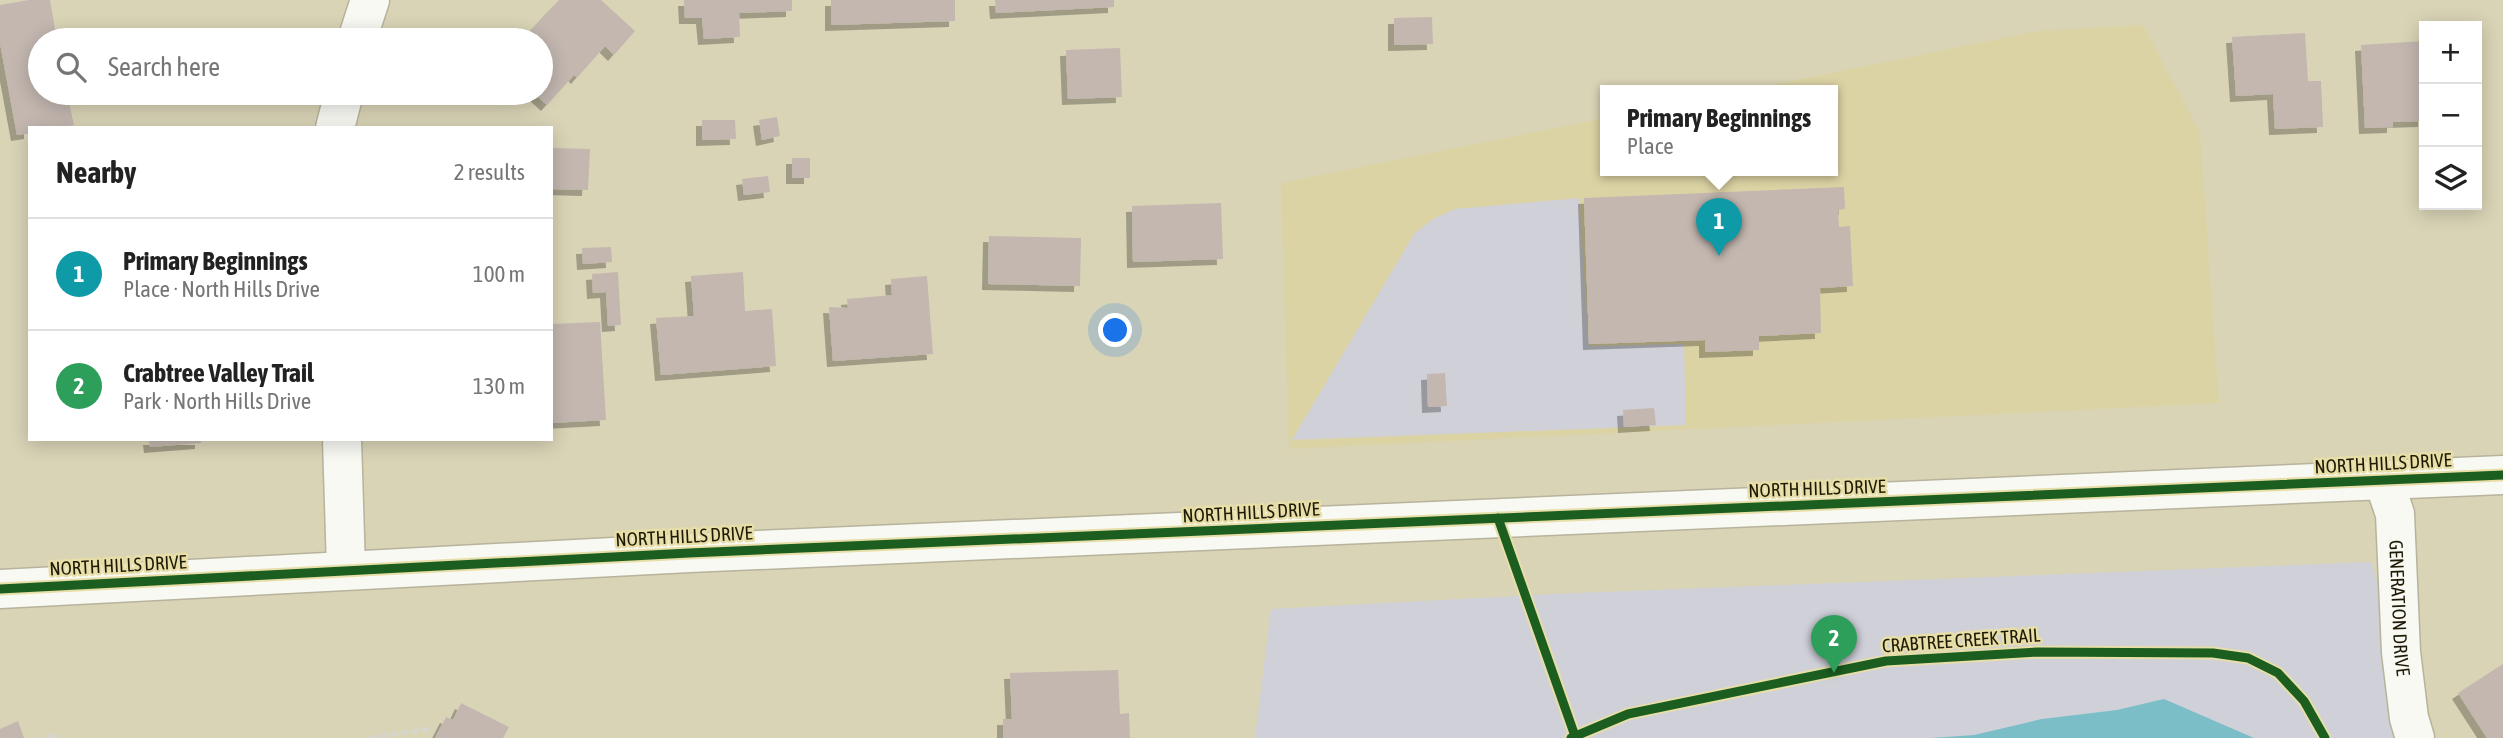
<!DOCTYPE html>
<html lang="en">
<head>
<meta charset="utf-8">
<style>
	:root { --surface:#fff; --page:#f6f6f6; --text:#222; --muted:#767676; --line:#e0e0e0; --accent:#0b8043 }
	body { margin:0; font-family:"Asap Condensed",sans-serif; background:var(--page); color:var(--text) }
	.controls { position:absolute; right:21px; top:21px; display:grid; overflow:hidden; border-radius:0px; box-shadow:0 4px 18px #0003 }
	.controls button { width:63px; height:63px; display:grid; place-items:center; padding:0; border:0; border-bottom:2px solid var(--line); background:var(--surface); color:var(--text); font:35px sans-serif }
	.you { position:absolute; left:1116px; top:331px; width:24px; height:24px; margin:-18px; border:5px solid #fff; border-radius:50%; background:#1a73e8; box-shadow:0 0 0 10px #1a73e833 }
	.badge { display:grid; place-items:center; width:46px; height:46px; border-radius:50%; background:var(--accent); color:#fff; font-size:23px; font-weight:700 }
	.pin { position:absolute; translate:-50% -58px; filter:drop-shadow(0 2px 4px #0008) }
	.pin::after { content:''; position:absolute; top:37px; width:24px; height:21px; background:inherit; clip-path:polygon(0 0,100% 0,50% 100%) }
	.popup { position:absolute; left:1600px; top:85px; width:238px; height:91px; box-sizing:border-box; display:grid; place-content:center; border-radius:0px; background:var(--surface); filter:drop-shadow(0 2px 5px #0005); font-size:23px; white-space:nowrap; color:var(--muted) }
	.popup b { font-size:26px; color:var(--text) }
	.popup::after { content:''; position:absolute; left:50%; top:100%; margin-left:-14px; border:14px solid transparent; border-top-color:var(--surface) }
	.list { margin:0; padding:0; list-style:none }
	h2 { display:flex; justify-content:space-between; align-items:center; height:91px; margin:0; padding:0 28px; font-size:30px }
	h2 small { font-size:23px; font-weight:400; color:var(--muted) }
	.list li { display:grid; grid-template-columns:46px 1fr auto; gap:21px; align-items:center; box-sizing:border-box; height:112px; padding:0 28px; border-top:2px solid var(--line) }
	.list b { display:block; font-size:26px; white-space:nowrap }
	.list p { margin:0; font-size:23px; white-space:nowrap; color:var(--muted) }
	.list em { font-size:23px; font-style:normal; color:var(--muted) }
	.icon { flex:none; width:38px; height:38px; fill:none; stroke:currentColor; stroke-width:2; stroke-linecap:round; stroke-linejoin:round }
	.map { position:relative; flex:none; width:2503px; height:738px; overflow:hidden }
	.search { position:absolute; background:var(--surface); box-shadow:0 4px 18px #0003; left:28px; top:28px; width:525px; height:77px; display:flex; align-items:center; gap:18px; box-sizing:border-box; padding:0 24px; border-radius:38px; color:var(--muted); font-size:26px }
	.panel { position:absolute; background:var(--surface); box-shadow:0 4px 18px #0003; left:28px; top:126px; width:525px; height:315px; border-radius:0px }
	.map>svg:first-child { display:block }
</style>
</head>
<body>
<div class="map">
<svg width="2503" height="738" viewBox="0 0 2503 738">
	<defs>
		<filter id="shadow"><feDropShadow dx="-6" dy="6" stdDeviation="0" flood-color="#0004"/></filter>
	</defs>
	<rect width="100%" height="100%" fill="#d9d4b6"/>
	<path fill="#dcd3a4" d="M2143 25 2200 133 2219 403 1289 449 1281 183 1605 118V170H1833V90H1747L2038 31Z"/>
	<g fill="#cfd0d8">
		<path d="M1579 198 1589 346 1684 344 1686 425 1292 440 1414 234 1433 219 1455 209Z"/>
		<path d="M2371 562 2424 738H1255L1271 609 1553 594Z"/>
	</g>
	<path fill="#7bbec8" d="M2164 699 2254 738H1932L1974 735 2042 719 2117 710Z"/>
	<g fill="#c3b7b0" filter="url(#shadow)">
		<path d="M29 0H50L57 40H40V93H67L74 125 59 128H30V133L17 135 0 43V5Z"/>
		<path d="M559 0H601L635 31 614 55 605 46 577 78 574 75 547 105 534 93H541V40H522Z"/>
		<path d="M684 0H792V11L739 13 740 37 704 39 702 18H685Z"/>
		<path d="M831 0H955V21L831 25Z"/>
		<path d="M995 0H1114V7L996 13Z"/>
		<path d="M1432 17 1433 44 1394 45V18Z"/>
		<path d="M2305 33 2308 81H2321L2323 127 2275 129 2273 94 2236 96 2232 37Z"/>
		<path d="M2424 41V121L2393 122V127L2365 128 2361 45Z"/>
		<path d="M1120 48 1122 97 1068 99 1066 50Z"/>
		<path d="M777 117 780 136 762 140 759 120Z"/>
		<path d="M702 120H735L736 139 702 140Z"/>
		<path d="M551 148 590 149 588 190 551 189Z"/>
		<rect x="792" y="158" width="18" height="20"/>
		<path d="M768 176 770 192 744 195 742 179Z"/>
		<path d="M1844 187 1845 209 1838 210 1839 227 1850 226 1853 286 1820 288 1821 333 1759 336V350L1705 352V340L1589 344 1584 198Z"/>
		<path d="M1221 203 1223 259 1133 262 1132 206Z"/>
		<path d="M989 236 1081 238 1080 286 988 284Z"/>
		<path d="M611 247 612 262 583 264 582 248Z"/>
		<path d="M618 272 621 325 608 326 606 292 593 293 592 274Z"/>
		<path d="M743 272 745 311 772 309 776 366 661 375 656 318 694 316 691 276Z"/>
		<path d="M927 276 933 354 833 361 829 307 848 308 847 299 892 295 891 279Z"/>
		<path d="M600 322 606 420 551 423V324Z"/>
		<path d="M1445 373 1447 406 1428 407 1427 374Z"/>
		<path d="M1654 408 1656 425 1624 427 1623 410Z"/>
		<path d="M149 439H201V443L150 447Z"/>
		<path d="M2503 664V738H2487L2458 693Z"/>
		<path d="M1118 670 1120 714 1129 713 1130 738H1003V719H1012L1010 673Z"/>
		<path d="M461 703 509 727 503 738H435L446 717 453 720Z"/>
		<path d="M18 721 24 738H0V729Z"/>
	</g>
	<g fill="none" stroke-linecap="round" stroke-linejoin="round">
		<defs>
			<g id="minor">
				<path d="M357 40 370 0"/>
				<path d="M335 128 344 93"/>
				<path d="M342 439 346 569"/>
				<path id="s1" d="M2383 479 2395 514 2401 652 2409 718 2415 738"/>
			</g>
			<path id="major" d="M0 589 689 553 2503 475"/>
		</defs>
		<use href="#minor" stroke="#b7b39c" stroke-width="41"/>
		<use href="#major" stroke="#b7b39c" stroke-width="41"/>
		<g stroke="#d6d5cb" stroke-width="4.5" stroke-dasharray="7 3.5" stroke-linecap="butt">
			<path d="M47 738 56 734 58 738"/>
			<path d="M370 738 429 729"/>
		</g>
		<use href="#minor" stroke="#f9f9f4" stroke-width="38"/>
		<use href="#major" stroke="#f9f9f4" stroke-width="38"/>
		<defs>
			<g id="cycleway">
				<path d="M1498 518 1575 736"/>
				<path d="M0 589 689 553 2503 475"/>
				<path d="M1571 738 1628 714 1886 661 2037 652 2213 653 2248 658 2278 673 2304 701 2325 738"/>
			</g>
		</defs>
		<use href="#cycleway" stroke="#e7dea8" stroke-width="13"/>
		<use href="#cycleway" stroke="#1b5e20" stroke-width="9"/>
	</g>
	<g text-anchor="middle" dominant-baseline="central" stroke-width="5" stroke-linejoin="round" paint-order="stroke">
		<g font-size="19" fill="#1e1a06" stroke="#e7dea8">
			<text transform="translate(2383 463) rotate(-3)">NORTH HILLS DRIVE</text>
			<text transform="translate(1817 488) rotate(-2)">NORTH HILLS DRIVE</text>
			<text transform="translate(1251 512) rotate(-3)">NORTH HILLS DRIVE</text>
			<text transform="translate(684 536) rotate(-3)">NORTH HILLS DRIVE</text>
			<text transform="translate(118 565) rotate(-3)">NORTH HILLS DRIVE</text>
			<text stroke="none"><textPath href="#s1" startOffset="131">GENERATION DRIVE</textPath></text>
			<text transform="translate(1961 640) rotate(-4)">CRABTREE CREEK TRAIL</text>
		</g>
	</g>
</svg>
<div class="controls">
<button>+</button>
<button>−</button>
<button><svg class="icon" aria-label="layers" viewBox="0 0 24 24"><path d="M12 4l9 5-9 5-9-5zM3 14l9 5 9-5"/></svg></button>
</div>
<div class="you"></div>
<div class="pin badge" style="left:1719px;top:256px;background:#0f9aa8">1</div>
<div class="popup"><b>Primary Beginnings</b>Place</div>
<div class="pin badge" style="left:1834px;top:673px;background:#2e9e5b">2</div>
<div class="search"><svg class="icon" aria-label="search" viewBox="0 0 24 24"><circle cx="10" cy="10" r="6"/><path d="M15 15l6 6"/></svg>Search here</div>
<section class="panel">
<h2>Nearby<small>2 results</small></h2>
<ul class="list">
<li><span class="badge" style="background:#0f9aa8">1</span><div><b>Primary Beginnings</b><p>Place · North Hills Drive</p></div><em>100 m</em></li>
<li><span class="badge" style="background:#2e9e5b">2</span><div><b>Crabtree Valley Trail</b><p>Park · North Hills Drive</p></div><em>130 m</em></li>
</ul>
</section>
</div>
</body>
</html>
